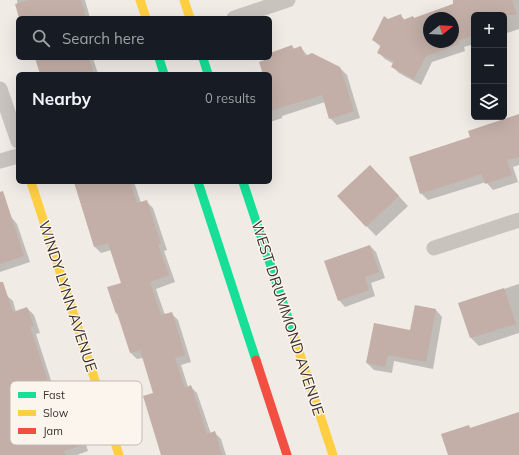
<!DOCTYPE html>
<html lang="en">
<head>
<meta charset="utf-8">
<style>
	:root { --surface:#171b24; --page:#242831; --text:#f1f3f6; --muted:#9ea1a6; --line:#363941 }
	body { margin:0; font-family:Mulish,sans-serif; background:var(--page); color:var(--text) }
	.controls { position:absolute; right:12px; top:12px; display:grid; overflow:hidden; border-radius:6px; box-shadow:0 4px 16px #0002 }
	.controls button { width:36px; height:36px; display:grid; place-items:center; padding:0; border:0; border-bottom:1px solid var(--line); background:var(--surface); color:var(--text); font:20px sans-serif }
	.compass { position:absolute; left:423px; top:12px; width:36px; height:36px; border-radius:50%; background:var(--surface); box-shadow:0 4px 16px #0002; rotate:72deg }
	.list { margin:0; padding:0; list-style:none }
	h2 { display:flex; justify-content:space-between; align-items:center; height:52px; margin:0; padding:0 16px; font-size:17px }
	h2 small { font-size:13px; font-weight:400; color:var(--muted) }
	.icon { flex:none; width:22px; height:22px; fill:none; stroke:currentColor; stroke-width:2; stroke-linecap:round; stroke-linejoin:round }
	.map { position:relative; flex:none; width:519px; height:455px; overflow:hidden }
	.search { position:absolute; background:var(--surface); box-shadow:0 4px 16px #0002; left:16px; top:16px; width:256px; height:44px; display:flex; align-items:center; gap:10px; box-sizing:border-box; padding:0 14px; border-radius:6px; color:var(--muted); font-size:15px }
	.panel { position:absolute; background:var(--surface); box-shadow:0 4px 16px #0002; left:16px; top:72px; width:256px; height:112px; border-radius:6px }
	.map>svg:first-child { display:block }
</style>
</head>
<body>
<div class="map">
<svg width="519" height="455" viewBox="0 0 519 455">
	<rect width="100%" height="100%" fill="#f0ebe5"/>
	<g fill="#0003" fill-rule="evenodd">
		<path d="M17 0H85L90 18H20Z"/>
		<path d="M463 0H519V29L504 34V15H474V44L464 47 465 51 432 62 421 85 399 73 392 66 394 64 385 59 378 52 381 47 373 40 388 20 400 15 405 20 413 17 415 19ZM429 18H453V42H429Z"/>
		<path d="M292 46 295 50 301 48 308 56 340 68 347 75 360 118 337 125 330 118 325 102 282 116V118L270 122V74H255L263 71 267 58H270V54Z"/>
		<path d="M36 58H93L98 74H41Z"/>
		<path d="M519 118V165L513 167 518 182 493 190 486 182 428 200 421 193 471 138Z"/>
		<path d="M380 176 408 206 376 236 338 196Z"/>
		<path d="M74 182H134L141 203 146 201 153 208 167 250 164 251 175 282 156 289 165 315 171 313 178 320 191 362 181 365 188 387H191L197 393 211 434 215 433 221 439 226 455H162L154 393 143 358 137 359 131 353 122 283 111 250 101 253 95 247Z"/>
		<path d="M11 217 17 224 30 262 0 272V221Z"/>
		<path d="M370 246 376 252 385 278 371 283 375 296 345 307 339 300Z"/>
		<path d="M519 284V333L479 346 471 338 460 303Z"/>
		<path d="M6 295 13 301 16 312 27 308 34 315 40 333 36 334 59 405 68 402 75 409 88 451 77 455H0V297Z"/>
		<path d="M436 310 442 317 433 369 394 361 392 373 374 370 367 363 411 331Z"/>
	</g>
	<g fill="#c3afa7" fill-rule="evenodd">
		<path d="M29 0H81L86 18H19L15 4Z"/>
		<path d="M453 0H512L517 15H474V35L458 41 459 44 426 56 414 79 391 67 394 61 377 53 381 45 372 40 384 16 388 19 401 14 403 20 413 16 414 18 453 4ZM429 18H453V42H429Z"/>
		<path d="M292 45 293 49 301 46 305 56 312 53 340 67 354 111 329 119 322 95 270 111V74H263L259 62 270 58V53Z"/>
		<path d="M35 58H89L94 74H40Z"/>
		<path d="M519 114V157L507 160 512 175 485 184 482 174 420 194 409 157 470 137 468 131Z"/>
		<path d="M370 165 399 196 366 227 337 196Z"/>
		<path d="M74 182H130L137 203 147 200 161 244H158L169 275 150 282 161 315 172 312 185 355 175 358 185 388 191 385 207 434 215 431 222 455H161L143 396 153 393 140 350 130 353 117 313 116 314 107 287 121 283 108 243 94 247Z"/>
		<path d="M3 191 24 256 0 264V192Z"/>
		<path d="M370 245 379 272 365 277 369 290 338 301 324 261Z"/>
		<path d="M0 282H3L13 312 27 307 34 326 30 327 56 405 68 401 82 445 64 451 65 455H0Z"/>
		<path d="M504 288 516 324 470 338 458 303Z"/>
		<path d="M415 305 436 309 426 362 388 355 385 367 366 363 374 323 410 330Z"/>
		<path d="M519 412V455H448L441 434 469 425 470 428Z"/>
	</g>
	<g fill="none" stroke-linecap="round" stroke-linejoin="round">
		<g stroke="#c9c3be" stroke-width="15">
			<path d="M234 18 288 0"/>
			<path d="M0 89 18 141"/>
			<path d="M0 161 18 156"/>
			<path d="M434 248 519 220"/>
		</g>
		<g stroke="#16e098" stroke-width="9">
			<path d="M159 58 164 74"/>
			<path d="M203 58 208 74"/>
			<path d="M198 182 256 360"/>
			<path d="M243 182 293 333"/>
		</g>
		<g stroke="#ffcf43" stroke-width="9">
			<path d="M140 0 146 18"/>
			<path d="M184 0 190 18"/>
			<path d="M31 182 119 455"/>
			<path d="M293 333 333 455"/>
		</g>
		<path stroke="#f24e42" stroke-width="9" d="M256 360 287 455"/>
	</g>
	<g text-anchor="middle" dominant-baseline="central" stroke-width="3" stroke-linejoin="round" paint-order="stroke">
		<g font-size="15" fill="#3b302b" stroke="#fbf5ee">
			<text transform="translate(68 296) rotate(72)">WINDY LYNN AVENUE</text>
			<text transform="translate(288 318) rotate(72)">WEST DRUMMOND AVENUE</text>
		</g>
	</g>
	<rect x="10" y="381" width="132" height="64" rx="6" fill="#fbf5ee" stroke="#c1bab4" stroke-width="1"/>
	<rect x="18" y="392" width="18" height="6" fill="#16e098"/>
	<rect x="18" y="410" width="18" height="6" fill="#ffcf43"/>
	<rect x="18" y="428" width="18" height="6" fill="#f24e42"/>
	<g font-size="11" fill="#3b302b">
		<text x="43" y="399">Fast</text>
		<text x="43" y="417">Slow</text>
		<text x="43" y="435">Jam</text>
	</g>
</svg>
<div class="controls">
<button>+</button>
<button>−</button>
<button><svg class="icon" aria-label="layers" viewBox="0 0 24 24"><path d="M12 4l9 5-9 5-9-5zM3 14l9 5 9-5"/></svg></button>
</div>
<svg class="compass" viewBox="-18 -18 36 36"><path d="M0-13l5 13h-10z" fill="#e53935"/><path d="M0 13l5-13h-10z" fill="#9ea1a6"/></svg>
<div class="search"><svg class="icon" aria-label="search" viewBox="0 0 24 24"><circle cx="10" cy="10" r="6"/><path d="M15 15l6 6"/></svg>Search here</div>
<section class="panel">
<h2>Nearby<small>0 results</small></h2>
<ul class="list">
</ul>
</section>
</div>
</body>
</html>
